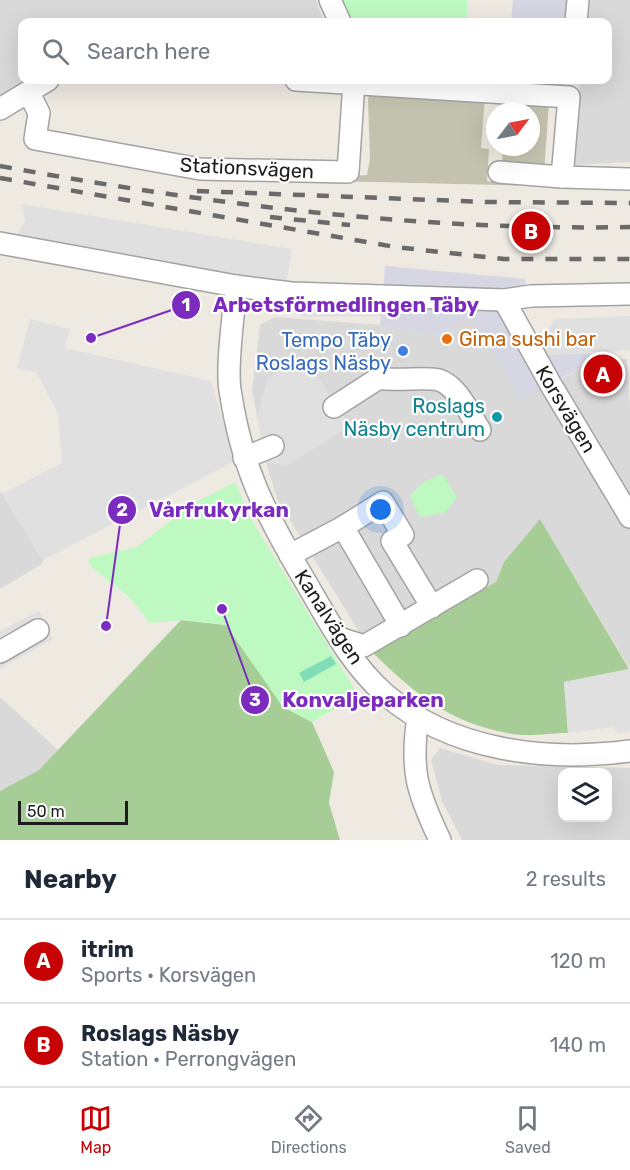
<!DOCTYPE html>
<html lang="en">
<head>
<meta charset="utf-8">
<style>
	:root { --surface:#fff; --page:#f6f6f7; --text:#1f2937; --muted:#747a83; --line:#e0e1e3; --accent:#c70204 }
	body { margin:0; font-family:Rubik,sans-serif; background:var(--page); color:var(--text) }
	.controls { position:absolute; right:18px; bottom:18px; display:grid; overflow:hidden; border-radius:12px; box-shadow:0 6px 24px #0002 }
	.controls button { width:54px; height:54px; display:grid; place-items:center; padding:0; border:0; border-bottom:2px solid var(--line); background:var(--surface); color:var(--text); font:30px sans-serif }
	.compass { position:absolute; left:486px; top:102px; width:54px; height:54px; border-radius:50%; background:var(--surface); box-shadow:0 6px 24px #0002; rotate:58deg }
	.scale { position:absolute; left:18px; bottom:15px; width:110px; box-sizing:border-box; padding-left:6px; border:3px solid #1c1c1c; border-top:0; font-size:16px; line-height:21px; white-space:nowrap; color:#1c1c1c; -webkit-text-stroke:4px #fff; paint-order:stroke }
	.you { position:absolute; left:381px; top:510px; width:21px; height:21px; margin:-15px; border:4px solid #fff; border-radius:50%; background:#1a73e8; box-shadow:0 0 0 9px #1a73e833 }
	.badge { display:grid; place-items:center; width:39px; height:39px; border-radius:50%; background:var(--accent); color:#fff; font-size:20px; font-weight:700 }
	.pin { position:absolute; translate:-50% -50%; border:3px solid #fff; box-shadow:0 2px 6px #0006 }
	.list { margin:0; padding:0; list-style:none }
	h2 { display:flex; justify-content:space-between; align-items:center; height:78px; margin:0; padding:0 24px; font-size:26px }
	h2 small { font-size:20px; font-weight:400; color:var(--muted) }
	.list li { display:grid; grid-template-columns:39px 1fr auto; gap:18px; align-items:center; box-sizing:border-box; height:84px; padding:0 24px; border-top:2px solid var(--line) }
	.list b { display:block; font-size:22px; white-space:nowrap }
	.list p { margin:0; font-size:20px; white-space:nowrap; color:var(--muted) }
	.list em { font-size:20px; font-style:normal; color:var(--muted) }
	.icon { flex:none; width:33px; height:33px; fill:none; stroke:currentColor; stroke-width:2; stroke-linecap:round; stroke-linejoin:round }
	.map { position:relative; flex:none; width:630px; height:840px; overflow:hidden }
	.search { position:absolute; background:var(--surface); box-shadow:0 6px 24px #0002; left:18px; right:18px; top:18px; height:66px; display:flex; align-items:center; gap:15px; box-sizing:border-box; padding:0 21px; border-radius:12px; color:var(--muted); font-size:22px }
	.sheet { height:246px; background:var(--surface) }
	nav { display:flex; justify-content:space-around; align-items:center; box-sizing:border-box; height:84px; border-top:2px solid var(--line); background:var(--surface); font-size:16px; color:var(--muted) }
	nav a { display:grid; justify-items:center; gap:3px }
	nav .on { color:var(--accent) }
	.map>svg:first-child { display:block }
</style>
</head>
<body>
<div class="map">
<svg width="630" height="840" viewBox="0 0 630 840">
	<rect width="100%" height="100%" fill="#eeeae2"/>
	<g fill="#dad9d9" fill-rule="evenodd">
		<path d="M0 0H316L324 22H22V80H28L0 96Z"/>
		<path d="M586 0H630V162L574 165 580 80H608V22H584Z"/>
		<path d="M472 316 551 385 593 361 627 359 630 408V669L540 519 504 562 496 582 371 651 278 501 268 469 252 391 260 325 275 317 380 325 436 336Z"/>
		<path d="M0 491 43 560 42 564 0 589Z"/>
		<path d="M0 697 58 750 39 770 0 791Z"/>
		<path d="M440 748 497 765 630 768V840H462L442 801 431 760ZM562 772H608V818H562Z"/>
	</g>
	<path fill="#c2c2ae" d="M372 89 485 96 481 148 489 149 487 181 501 182 503 147H531V111H504L505 99 549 102 543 186 290 180 367 175 370 159 368 99Z"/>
	<g fill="#a7cd97">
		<path d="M540 519 629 669 564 682 568 733C551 733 529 737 512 734 449 723 415 694 371 651L496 582 504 562Z"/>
		<path d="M181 620 226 625 283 707 312 722 334 772 329 803 340 840H0V791L39 770Z"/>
	</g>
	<g fill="#bef9c2">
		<path d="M339 0H468L466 22H348Z"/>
		<path d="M442 474 457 497 446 512 420 517 410 496 422 483Z"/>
		<path d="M235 482 251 519 358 695 312 722 283 707 226 625 181 620 150 623 129 597 89 565 90 558 137 547 194 503Z"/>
	</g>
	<path fill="#80ddb8" d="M331 656 336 664 304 682 299 673Z"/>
	<g fill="#e0e0e0">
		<path d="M21 204 292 249 286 284 15 237 25 221Z"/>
		<path d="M302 304H385V316L302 317Z"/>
		<path d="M630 316V350L546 355 539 345 555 319Z"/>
		<path d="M30 319 70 329 65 348 211 381 235 461 43 560 2 494 62 463 58 414 37 373 17 368Z"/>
		<path d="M303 355 350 426 286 466 266 462 257 417 267 379Z"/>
		<path d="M39 611 53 639 0 669V631Z"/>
		<path d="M630 669V731L618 733 613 727 568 733 564 682Z"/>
	</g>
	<g fill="#d6d7e3">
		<path d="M513 0H568L566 22H511Z"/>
		<path d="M487 80H564L563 88 486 85Z"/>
		<path d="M385 266 526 279 522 297 523 319 546 355 590 353 593 361 521 400 472 316 436 336 380 325Z"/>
	</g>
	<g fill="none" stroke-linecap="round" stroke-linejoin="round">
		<defs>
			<g id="minor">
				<path d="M330 0 340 22"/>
				<path d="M576 22 578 0"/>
				<path d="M296 80 569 97 562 177 630 179"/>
				<path d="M29 93 39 113 35 139 200 169 348 172 354 82"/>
				<path d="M0 109 48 80"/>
				<path d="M499 172 562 177"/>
				<path d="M0 243 236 286 291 293 504 300 531 296 630 294"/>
				<path d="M236 286C234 313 226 365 230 390 242 469 264 511 304 579 327 618 350 664 385 694 451 751 546 762 630 751"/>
				<path d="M504 300 551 385 630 517"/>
				<path d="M334 407 379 378C397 382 426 376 439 380 458 386 470 415 480 430"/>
				<path d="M244 458 273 446"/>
				<path d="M290 555 343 527"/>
				<path d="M401 626 343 527 383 502 403 535 392 541 432 607"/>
				<path d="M342 639 364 646 477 580"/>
				<path d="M0 652 38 630"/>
				<path d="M418 717C410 770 417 792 440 840"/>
			</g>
		</defs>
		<use href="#minor" stroke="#a3a3a3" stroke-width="24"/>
		<use href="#minor" stroke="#fff" stroke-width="21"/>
		<g stroke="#6a6a6a" stroke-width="4.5" stroke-dasharray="12 12" stroke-linecap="butt">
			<path d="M0 166C208 204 418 231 630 227"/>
			<path d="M0 178 395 247 504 259H630"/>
			<path d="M197 191 487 202 630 203"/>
			<path d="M270 217 350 225"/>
		</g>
	</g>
	<circle fill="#e8710a" stroke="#fff" stroke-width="2" cx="447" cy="339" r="6"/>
	<circle fill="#3f7fe0" stroke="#fff" stroke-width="2" cx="403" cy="351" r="6"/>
	<circle fill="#0f9aa8" stroke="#fff" stroke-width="2" cx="497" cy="417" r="6"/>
	<g text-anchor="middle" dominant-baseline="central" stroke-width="4.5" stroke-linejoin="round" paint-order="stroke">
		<g font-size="20" fill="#1c1c1c" stroke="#fff">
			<text transform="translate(247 168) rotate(3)">Stationsvägen</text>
			<text transform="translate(566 409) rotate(59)">Korsvägen</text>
			<text transform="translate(329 617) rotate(57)">Kanalvägen</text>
		</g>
		<g font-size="20" fill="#c56008" stroke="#fff" text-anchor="start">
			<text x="459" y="339">Gima sushi bar</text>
		</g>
		<g font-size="20" fill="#366cbe" stroke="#fff" text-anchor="end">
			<text x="391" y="340">Tempo Täby<tspan x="391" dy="23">Roslags Näsby</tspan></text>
		</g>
		<g font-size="20" fill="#0d838f" stroke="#fff" text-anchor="end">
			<text x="485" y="406">Roslags<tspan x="485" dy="23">Näsby centrum</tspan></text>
		</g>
	</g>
	<path fill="none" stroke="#7b2cbf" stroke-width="2" d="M91 338L186 305M106 626L122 510M222 609L255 700"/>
	<g fill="#7b2cbf" stroke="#fff" stroke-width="2">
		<circle cx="91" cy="338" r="6"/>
		<circle cx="106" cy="626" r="6"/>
		<circle cx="222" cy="609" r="6"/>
		<circle cx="186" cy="305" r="15"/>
		<circle cx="122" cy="510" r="15"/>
		<circle cx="255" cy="700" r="15"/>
	</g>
	<g font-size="18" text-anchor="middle" font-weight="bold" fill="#fff">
		<text x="186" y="311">1</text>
		<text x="122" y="516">2</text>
		<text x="255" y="706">3</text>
	</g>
	<g font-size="21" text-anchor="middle" font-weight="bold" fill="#7b2cbf" stroke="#fff" stroke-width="4.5" stroke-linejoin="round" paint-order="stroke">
		<text x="346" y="312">Arbetsförmedlingen Täby</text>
		<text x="219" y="517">Vårfrukyrkan</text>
		<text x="363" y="707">Konvaljeparken</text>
	</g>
</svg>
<div class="controls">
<button><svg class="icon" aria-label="layers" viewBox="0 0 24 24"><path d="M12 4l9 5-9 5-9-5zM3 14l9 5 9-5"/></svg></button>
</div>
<svg class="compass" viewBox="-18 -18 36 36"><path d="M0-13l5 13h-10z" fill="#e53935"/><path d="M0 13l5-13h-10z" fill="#747a83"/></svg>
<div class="scale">50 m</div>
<div class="you"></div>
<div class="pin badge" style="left:603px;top:374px">A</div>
<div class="pin badge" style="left:531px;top:231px">B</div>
<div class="search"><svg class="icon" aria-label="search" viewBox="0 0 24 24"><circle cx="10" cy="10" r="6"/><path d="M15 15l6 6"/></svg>Search here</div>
</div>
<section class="sheet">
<h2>Nearby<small>2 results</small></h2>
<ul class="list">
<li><span class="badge">A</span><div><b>itrim</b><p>Sports · Korsvägen</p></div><em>120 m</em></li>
<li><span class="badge">B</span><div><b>Roslags Näsby</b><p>Station · Perrongvägen</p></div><em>140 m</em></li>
</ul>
</section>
<nav>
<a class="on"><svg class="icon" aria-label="map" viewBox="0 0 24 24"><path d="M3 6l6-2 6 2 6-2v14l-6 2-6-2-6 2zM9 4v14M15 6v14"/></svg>Map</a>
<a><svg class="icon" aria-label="directions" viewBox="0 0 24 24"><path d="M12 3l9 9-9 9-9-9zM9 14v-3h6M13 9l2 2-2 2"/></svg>Directions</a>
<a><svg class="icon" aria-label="saved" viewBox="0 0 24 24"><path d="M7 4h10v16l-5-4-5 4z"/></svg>Saved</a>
</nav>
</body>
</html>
